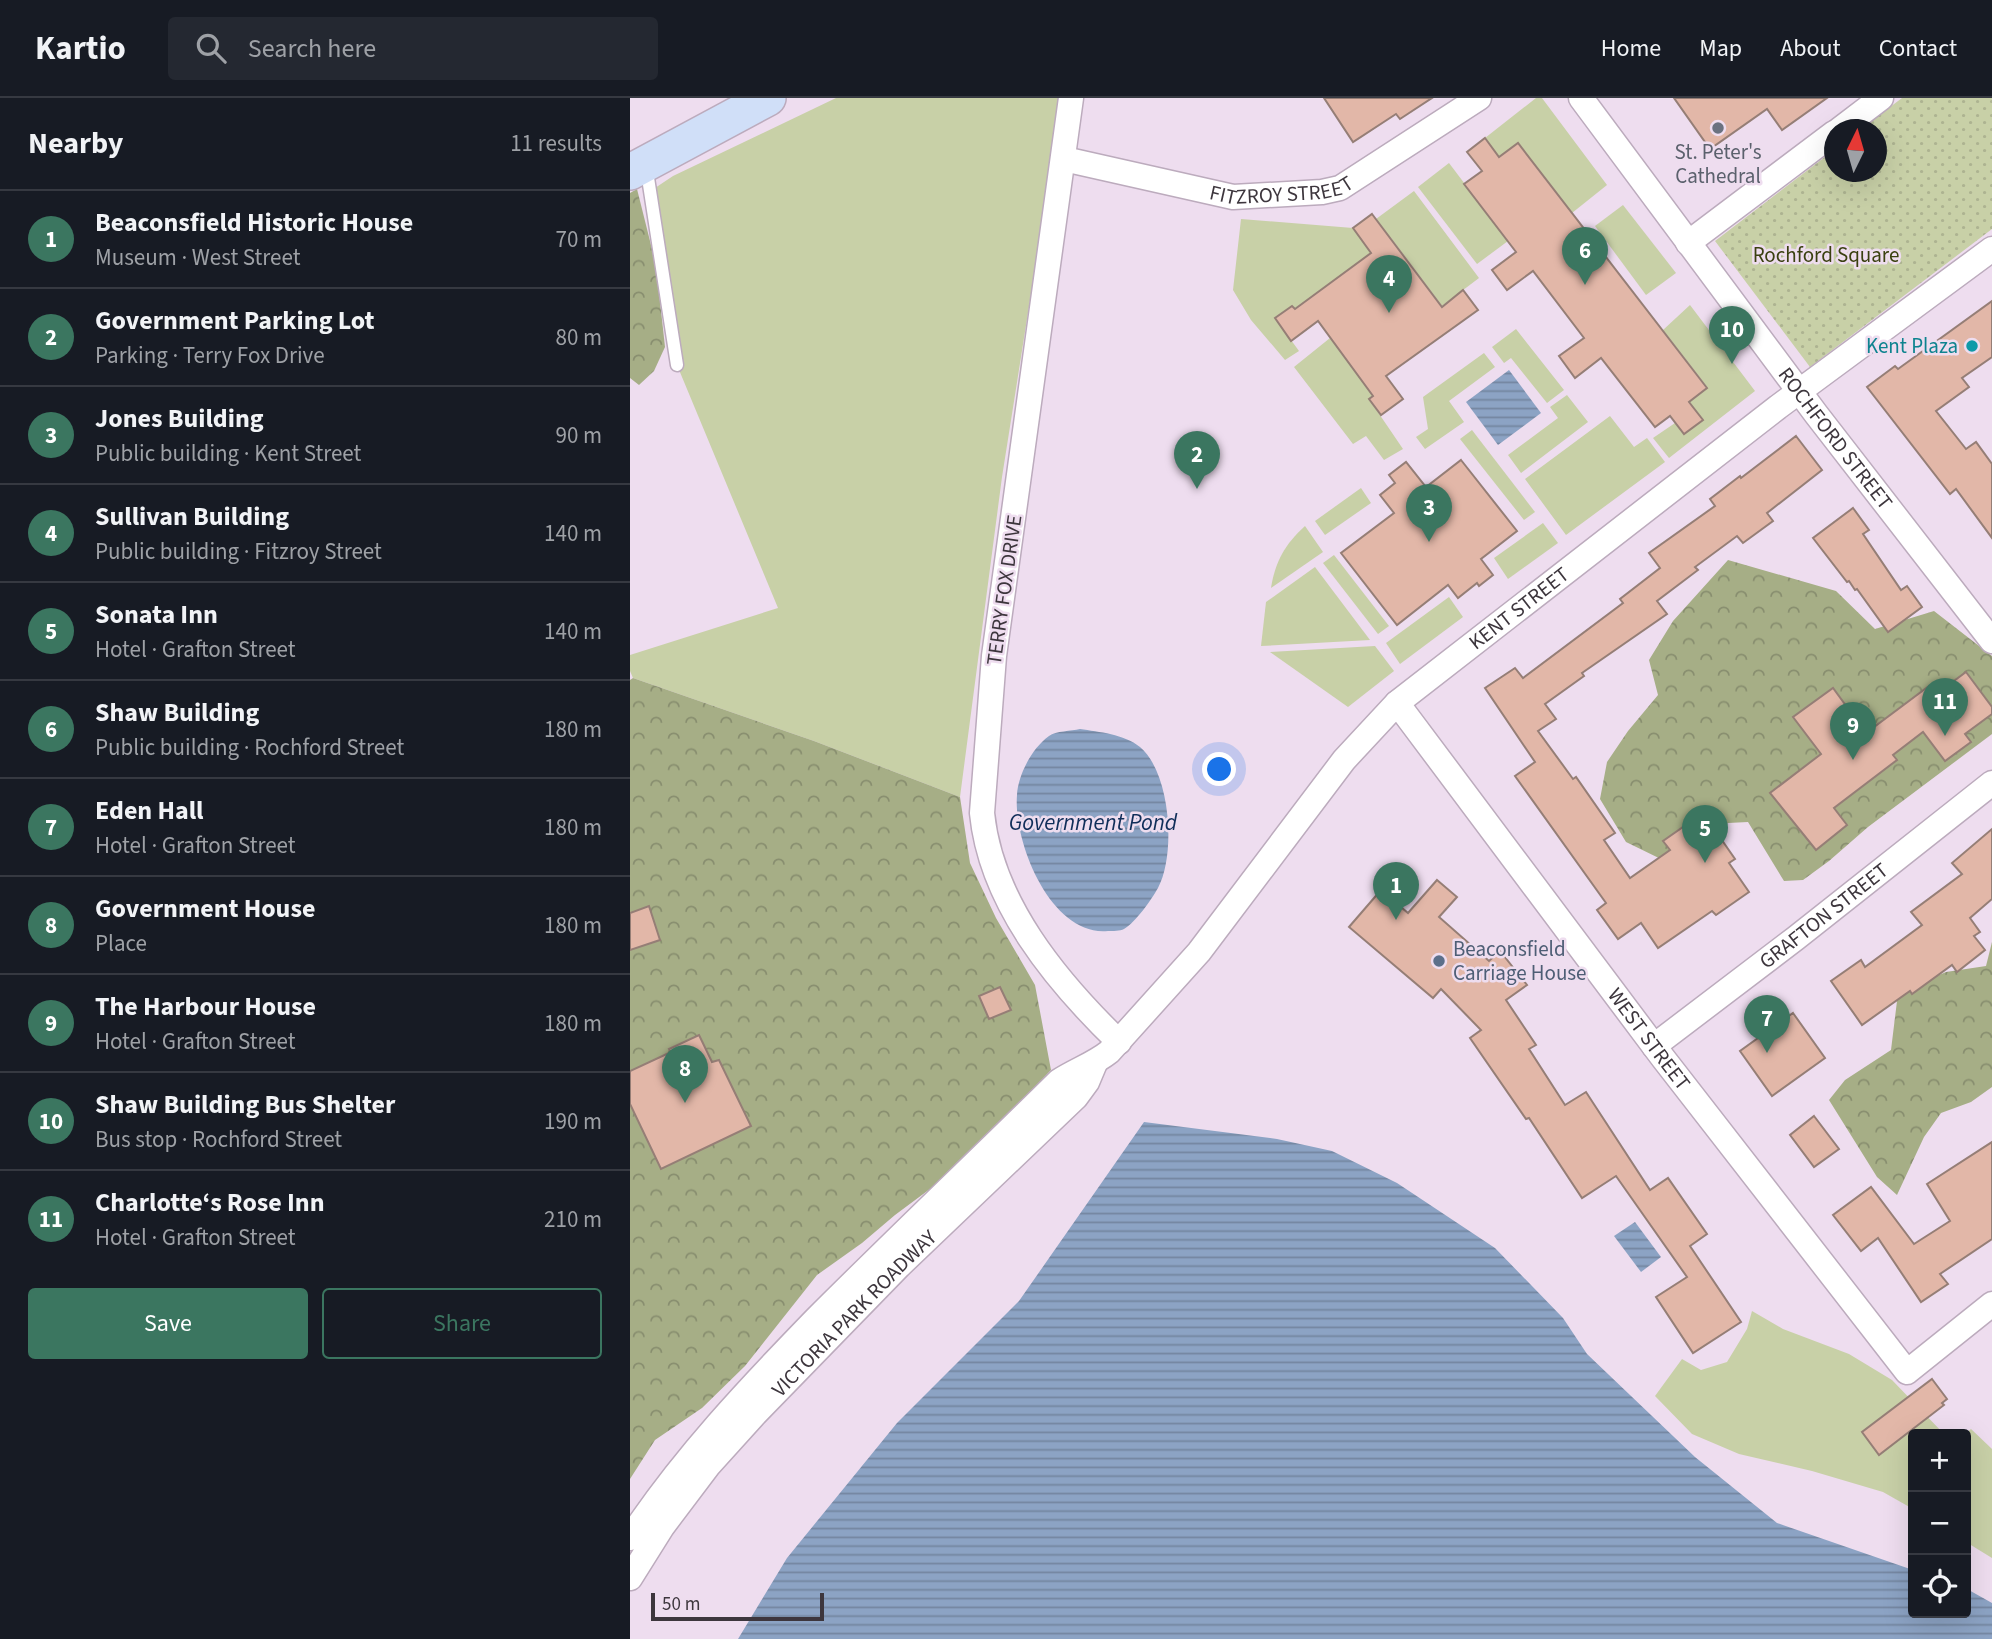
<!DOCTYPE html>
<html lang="en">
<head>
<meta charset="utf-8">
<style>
	:root { --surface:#171b24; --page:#242831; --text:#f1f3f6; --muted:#9ea1a6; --line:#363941; --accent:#3b7660 }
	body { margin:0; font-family:"Source Sans 3",sans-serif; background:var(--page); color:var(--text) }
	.controls { position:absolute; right:21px; bottom:21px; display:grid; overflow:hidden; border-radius:7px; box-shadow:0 7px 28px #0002 }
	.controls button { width:63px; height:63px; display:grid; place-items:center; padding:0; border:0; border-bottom:2px solid var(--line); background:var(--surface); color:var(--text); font:35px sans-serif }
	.compass { position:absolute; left:1194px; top:21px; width:63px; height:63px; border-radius:50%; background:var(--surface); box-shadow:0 7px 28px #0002; rotate:5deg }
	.scale { position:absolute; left:21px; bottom:18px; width:173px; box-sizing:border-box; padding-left:7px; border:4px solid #3d363d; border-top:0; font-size:19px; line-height:24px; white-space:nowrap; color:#3d363d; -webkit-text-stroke:5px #eeddef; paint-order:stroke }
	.you { position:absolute; left:590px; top:672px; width:24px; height:24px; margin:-18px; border:5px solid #fff; border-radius:50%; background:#1a73e8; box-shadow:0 0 0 10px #1a73e833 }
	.badge { display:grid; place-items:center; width:46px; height:46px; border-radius:50%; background:var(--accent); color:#fff; font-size:23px; font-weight:700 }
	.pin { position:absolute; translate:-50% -58px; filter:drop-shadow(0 2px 4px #0008) }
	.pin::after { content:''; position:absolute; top:37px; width:24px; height:21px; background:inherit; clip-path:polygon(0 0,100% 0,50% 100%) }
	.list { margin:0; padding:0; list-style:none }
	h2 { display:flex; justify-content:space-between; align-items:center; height:91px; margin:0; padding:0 28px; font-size:30px }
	h2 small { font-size:23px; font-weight:400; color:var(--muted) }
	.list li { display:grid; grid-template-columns:46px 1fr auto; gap:21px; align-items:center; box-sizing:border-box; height:98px; padding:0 28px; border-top:2px solid var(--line) }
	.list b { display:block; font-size:26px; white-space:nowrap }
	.list p { margin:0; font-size:23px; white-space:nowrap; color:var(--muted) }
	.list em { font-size:23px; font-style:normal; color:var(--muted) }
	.actions { display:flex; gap:14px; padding:21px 28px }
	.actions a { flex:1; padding:16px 0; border:2px solid var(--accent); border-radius:7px; text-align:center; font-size:24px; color:var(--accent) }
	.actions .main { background:var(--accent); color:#fff }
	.icon { flex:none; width:38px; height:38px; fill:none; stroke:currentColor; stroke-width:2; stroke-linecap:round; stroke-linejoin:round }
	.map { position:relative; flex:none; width:1362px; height:1541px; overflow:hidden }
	header { display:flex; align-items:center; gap:42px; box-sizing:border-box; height:98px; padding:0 35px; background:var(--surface); border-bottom:2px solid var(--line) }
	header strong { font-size:33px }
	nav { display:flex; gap:38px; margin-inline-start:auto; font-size:24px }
	.search { width:490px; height:63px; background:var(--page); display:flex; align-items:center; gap:18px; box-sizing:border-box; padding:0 24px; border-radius:7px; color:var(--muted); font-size:26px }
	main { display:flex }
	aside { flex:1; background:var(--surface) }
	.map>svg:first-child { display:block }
</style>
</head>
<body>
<header>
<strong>Kartio</strong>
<div class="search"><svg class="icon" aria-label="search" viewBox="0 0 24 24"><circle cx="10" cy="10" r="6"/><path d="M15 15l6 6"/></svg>Search here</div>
<nav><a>Home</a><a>Map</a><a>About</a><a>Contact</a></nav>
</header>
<main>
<aside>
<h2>Nearby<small>11 results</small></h2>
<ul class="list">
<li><span class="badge">1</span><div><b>Beaconsfield Historic House</b><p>Museum · West Street</p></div><em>70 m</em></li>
<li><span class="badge">2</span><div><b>Government Parking Lot</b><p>Parking · Terry Fox Drive</p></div><em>80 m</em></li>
<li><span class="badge">3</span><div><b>Jones Building</b><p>Public building · Kent Street</p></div><em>90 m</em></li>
<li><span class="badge">4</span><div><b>Sullivan Building</b><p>Public building · Fitzroy Street</p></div><em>140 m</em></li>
<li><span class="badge">5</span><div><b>Sonata Inn</b><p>Hotel · Grafton Street</p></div><em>140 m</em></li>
<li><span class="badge">6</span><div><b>Shaw Building</b><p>Public building · Rochford Street</p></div><em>180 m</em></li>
<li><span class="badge">7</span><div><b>Eden Hall</b><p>Hotel · Grafton Street</p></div><em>180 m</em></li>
<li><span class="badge">8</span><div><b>Government House</b><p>Place</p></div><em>180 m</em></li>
<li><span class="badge">9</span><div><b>The Harbour House</b><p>Hotel · Grafton Street</p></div><em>180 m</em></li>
<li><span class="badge">10</span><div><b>Shaw Building Bus Shelter</b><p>Bus stop · Rochford Street</p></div><em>190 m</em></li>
<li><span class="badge">11</span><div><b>Charlotte‘s Rose Inn</b><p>Hotel · Grafton Street</p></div><em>210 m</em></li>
</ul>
<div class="actions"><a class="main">Save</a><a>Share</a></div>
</aside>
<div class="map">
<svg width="1362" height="1541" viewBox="0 0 1362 1541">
	<defs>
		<pattern id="forest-crowns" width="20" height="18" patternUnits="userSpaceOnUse" patternTransform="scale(1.75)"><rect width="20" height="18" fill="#a6ae86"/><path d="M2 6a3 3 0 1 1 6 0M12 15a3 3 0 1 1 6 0" fill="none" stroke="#888e6f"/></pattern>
		<pattern id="park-dots" width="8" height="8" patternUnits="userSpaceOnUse" patternTransform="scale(1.75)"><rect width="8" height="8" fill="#c8d0a7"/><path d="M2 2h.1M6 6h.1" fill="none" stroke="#adb391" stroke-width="1.8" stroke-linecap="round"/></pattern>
		<pattern id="water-rules" width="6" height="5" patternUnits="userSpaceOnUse" patternTransform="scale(1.75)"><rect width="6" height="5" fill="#8ca3c4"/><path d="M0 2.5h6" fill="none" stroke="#7486a0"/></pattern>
	</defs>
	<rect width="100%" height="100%" fill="#eeddef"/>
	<g fill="#c8d0a7">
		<path d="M206 0H432L372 379 330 699 184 643 3 580 0 573V557L148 510 47 267 22 92 43 78Z"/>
		<path d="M906 0H912L977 87 942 115 888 45 869 59 855 40Z"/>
		<path d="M819 65 878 143 847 166 788 89Z"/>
		<path d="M784 93 849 180 812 208 761 140 753 145 748 138 755 133 746 121Z"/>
		<path d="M993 107 1046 175 1016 197 965 128Z"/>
		<path d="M611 121 723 130 741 155 674 205 670 218 662 208 645 220 669 253 655 262 621 222 603 192Z"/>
		<path d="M1060 207 1125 293 1039 360 1023 340 1045 325 1054 336 1072 322 1059 304 1077 289 1033 232Z"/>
		<path d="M886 231 934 292 917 305 881 260 874 265 862 249Z"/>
		<path d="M700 240 739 291 746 296 739 301 773 351 754 362 736 338 723 346 664 269Z"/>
		<path d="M854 255 865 269 819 303 834 324 795 351 786 339 798 331 793 299Z"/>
		<path d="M937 297 958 324 891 375 878 357 928 320 920 309Z"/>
		<path d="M980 318 1004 349 1017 340 1035 364 936 437 895 381Z"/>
		<path d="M842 332 905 414 894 422 830 341Z"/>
		<path d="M731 390 741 405 695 437 685 423Z"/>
		<path d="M913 425 928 445 878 481 864 460Z"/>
		<path d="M675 428 693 454 641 490C645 464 655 446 675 428Z"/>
		<path d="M704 457 759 528 748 536 693 465Z"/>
		<path d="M685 469 740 542 631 548 636 504Z"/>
		<path d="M819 499 833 519 770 566 756 545Z"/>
		<path d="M745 548 764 573 718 609 640 554Z"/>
		<path d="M1122 1213 1153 1231 1219 1256 1262 1282 1314 1336H1283V1411L1253 1394 1182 1373 1109 1356 1062 1336 1025 1298 1052 1261 1071 1272 1097 1264 1117 1231Z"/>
		<path d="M1341 1331 1362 1351V1460L1336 1444 1335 1336Z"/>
	</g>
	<g fill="url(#forest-crowns)">
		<path d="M7 91 26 167 35 249 24 273 9 287 0 280V95Z"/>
		<path d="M1098 462 1206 493 1245 531 1304 513 1362 558V636L1238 729 1199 763 1173 782 1154 783 1118 724 1098 725 1037 764 996 744 970 701 977 664 998 633 1028 597 1019 562 1043 523Z"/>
		<path d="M3 580 184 643 330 699 340 765 366 820 405 887 421 972 385 1010 304 1088 265 1117 232 1145 187 1177 115 1268 72 1310 25 1342 0 1381V582Z"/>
		<path d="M1362 844V989L1341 1004 1311 1015 1294 1039 1267 1097 1247 1079 1199 1002 1215 982 1261 952 1268 895 1316 874 1356 868Z"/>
	</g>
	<path fill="url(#park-dots)" d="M1272 0H1362V131L1180 269 1085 143 1204 52V74H1246V32L1231 31Z"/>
	<g fill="url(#water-rules)">
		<path d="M879 272 911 315 868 347 836 304Z"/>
		<path d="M450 631C469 634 494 636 510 649 541 675 546 757 528 790 521 802 506 824 494 831 490 833 483 833 478 833 421 839 383 744 387 697 388 677 402 650 419 638 426 633 441 633 450 631Z"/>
		<path d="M514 1024 647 1041 702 1053 767 1085 865 1150 933 1220 957 1256 1065 1359 1147 1425 1283 1472V1515H1336L1337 1491 1362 1505V1541H108L157 1460 267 1325 389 1203Z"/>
		<path d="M1005 1124 1031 1159 1011 1174 984 1138Z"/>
	</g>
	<g fill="#e2b7a8" stroke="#957e76" stroke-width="2">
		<path d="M694 0H802L770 21 766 16 723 44Z"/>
		<path d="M1044 0H1197L1152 32 1137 11 1080 51Z"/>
		<path d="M855 40 869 59 888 45 1077 290 1059 304 1073 322 1054 336 1040 318 1025 329 971 260 945 280 929 258 954 240 903 173 877 192 862 172 886 154 834 86 852 73 837 54Z"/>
		<path d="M742 116 812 209 833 192 848 212 756 278 773 301 751 317 739 301 743 298 688 223 661 243 645 220 662 208 665 211 741 155 723 130Z"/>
		<path d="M1362 203V259L1332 280 1339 289 1306 313 1336 351 1346 344 1362 366V440L1326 391 1320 396 1237 289 1265 268 1268 271Z"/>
		<path d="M1166 338 1192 372 1137 415 1143 423 1113 445 1107 438 1065 469 1068 472 1027 503 1037 516 952 575 954 578 915 606 926 621 908 633 943 681 946 679 985 735 974 742 1000 780 1040 752 1033 743 1073 715 1105 761 1099 765 1119 794 1086 817 1082 813 1028 850 1011 825 988 841 967 812 976 805 885 678 905 664 855 590 885 570 893 580 993 505 990 501 1030 470 1019 455 1085 408 1080 401 1110 378 1111 380Z"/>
		<path d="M831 362 887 433 851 461 863 477 849 488 847 485 828 500 818 487 767 527 711 455 764 415 750 397 765 385 759 377 776 364 796 389Z"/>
		<path d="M1223 410 1239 432 1233 436 1271 492 1277 488 1292 509 1258 534 1227 491 1225 492 1219 483 1217 484 1183 440Z"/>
		<path d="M1336 574 1362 609V616L1335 636 1341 644 1315 663 1293 634 1263 657 1267 662 1204 710 1217 727 1186 752 1140 695 1191 656 1163 619 1203 590 1236 635 1299 588 1305 597Z"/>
		<path d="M1362 731V801L1340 820 1350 834 1344 838 1355 852 1327 874 1322 867 1282 896 1280 893 1232 927 1201 883 1231 862 1235 869 1292 827 1281 814 1332 776 1322 765Z"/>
		<path d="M807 782 827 799 809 819 859 863 870 853 897 887 876 902 906 947 899 951 935 1007 956 994 1020 1092 1038 1080 1077 1136 1060 1148 1111 1224 1063 1255 1026 1199 1057 1179 986 1078 952 1100 899 1020 896 1021 840 940 851 932 811 891 803 900 719 829 751 792 778 815Z"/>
		<path d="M19 808 30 842 0 852V815Z"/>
		<path d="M370 889 381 912 359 921 349 898Z"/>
		<path d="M1163 915 1195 960 1142 998 1110 953Z"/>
		<path d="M69 937 82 964 89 962 121 1028 31 1071 0 1006V973L41 954 39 951Z"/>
		<path d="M1184 1018 1209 1051 1184 1069 1160 1037Z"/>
		<path d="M1362 1044V1141L1310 1176 1318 1186 1291 1204 1248 1140 1231 1153 1203 1117 1241 1089 1284 1146 1320 1123 1297 1086Z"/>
		<path d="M1302 1281 1317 1301 1312 1305 1314 1307 1249 1357 1232 1334Z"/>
	</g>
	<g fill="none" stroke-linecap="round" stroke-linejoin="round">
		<defs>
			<path id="lane" d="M16 67 47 267"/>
			<g id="street">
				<path d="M441 0 364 558 352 715C361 805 426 883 489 944"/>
				<path id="s1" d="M951 0 1186 316 1362 543"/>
				<path d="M1209 32 1251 0"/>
				<path id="s2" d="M434 61 603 99 692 94 710 90 849 0"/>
				<path d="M1058 145 1204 35"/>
				<path id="s3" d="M767 605 1033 960 1277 1274 1362 1206"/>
				<path id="s4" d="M1024 948 1166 840 1362 685"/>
				<path id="s5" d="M0 1440C53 1360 119 1290 186 1221 266 1141 348 1063 429 983 446 972 464 966 479 954L569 854 714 662 767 605 1148 309 1362 151"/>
				<path id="s6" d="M0 1480 32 1429 78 1368 125 1316 269 1168 446 999 457 984 465 965"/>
			</g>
			<path id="secondary" d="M0 74 138 0"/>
		</defs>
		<use href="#lane" stroke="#bcabbd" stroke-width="15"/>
		<use href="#street" stroke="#bcabbd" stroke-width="27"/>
		<use href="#secondary" stroke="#bcabbd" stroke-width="38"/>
		<use href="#lane" stroke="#fff" stroke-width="12"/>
		<use href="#street" stroke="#fff" stroke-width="24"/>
		<use href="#secondary" stroke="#d0dff8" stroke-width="35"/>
	</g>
	<circle fill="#6b7280" stroke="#eeddef" stroke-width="2.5" cx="1088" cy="30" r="7"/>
	<circle fill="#0f9aa8" stroke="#eeddef" stroke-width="2.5" cx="1342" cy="248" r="7"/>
	<circle fill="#5c6f8a" stroke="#eeddef" stroke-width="2.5" cx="809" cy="863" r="7"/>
	<g text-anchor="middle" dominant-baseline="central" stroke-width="5" stroke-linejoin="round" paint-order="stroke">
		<g font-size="21" fill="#5b616d" stroke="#eeddef">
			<text x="1088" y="54">St. Peter's<tspan x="1088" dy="24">Cathedral</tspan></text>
		</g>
		<g font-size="21" fill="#3d363d" stroke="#eeddef">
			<text stroke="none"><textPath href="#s2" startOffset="222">FITZROY STREET</textPath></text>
			<text stroke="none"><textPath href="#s1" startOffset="425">ROCHFORD STREET</textPath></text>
			<text transform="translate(374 492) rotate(-82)">TERRY FOX DRIVE</text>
			<text stroke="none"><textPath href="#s5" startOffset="1293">KENT STREET</textPath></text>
			<text stroke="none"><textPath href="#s4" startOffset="214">GRAFTON STREET</textPath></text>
			<text stroke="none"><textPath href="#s3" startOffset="420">WEST STREET</textPath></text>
			<text stroke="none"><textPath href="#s6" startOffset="348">VICTORIA PARK ROADWAY</textPath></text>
		</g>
		<g font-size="21" fill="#3a4010" stroke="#eeddef">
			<text x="1196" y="157">Rochford Square</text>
		</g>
		<g font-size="21" fill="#0d838f" stroke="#eeddef" text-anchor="end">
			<text x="1328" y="248">Kent Plaza</text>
		</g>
		<g font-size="21" fill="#4e5e75" stroke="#eeddef" text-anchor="start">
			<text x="823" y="851">Beaconsfield<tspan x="823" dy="24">Carriage House</tspan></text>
		</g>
		<g font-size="23" font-style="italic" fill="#102e59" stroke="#eeddef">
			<text x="463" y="724">Government Pond</text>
		</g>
	</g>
</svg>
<div class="controls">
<button>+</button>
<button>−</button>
<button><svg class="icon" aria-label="locate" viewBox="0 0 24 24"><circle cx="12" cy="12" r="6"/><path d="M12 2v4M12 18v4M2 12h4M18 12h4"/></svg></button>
</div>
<svg class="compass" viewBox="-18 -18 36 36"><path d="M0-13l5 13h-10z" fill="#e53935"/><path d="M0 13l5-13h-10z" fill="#9ea1a6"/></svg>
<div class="scale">50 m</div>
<div class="you"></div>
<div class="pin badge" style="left:766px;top:822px">1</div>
<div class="pin badge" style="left:567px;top:391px">2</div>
<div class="pin badge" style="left:799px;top:444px">3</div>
<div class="pin badge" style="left:759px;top:215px">4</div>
<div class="pin badge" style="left:1075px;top:765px">5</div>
<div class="pin badge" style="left:955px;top:187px">6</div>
<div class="pin badge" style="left:1137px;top:955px">7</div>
<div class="pin badge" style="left:55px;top:1005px">8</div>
<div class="pin badge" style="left:1223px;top:662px">9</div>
<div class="pin badge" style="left:1102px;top:266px">10</div>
<div class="pin badge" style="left:1315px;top:638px">11</div>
</div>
</main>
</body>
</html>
